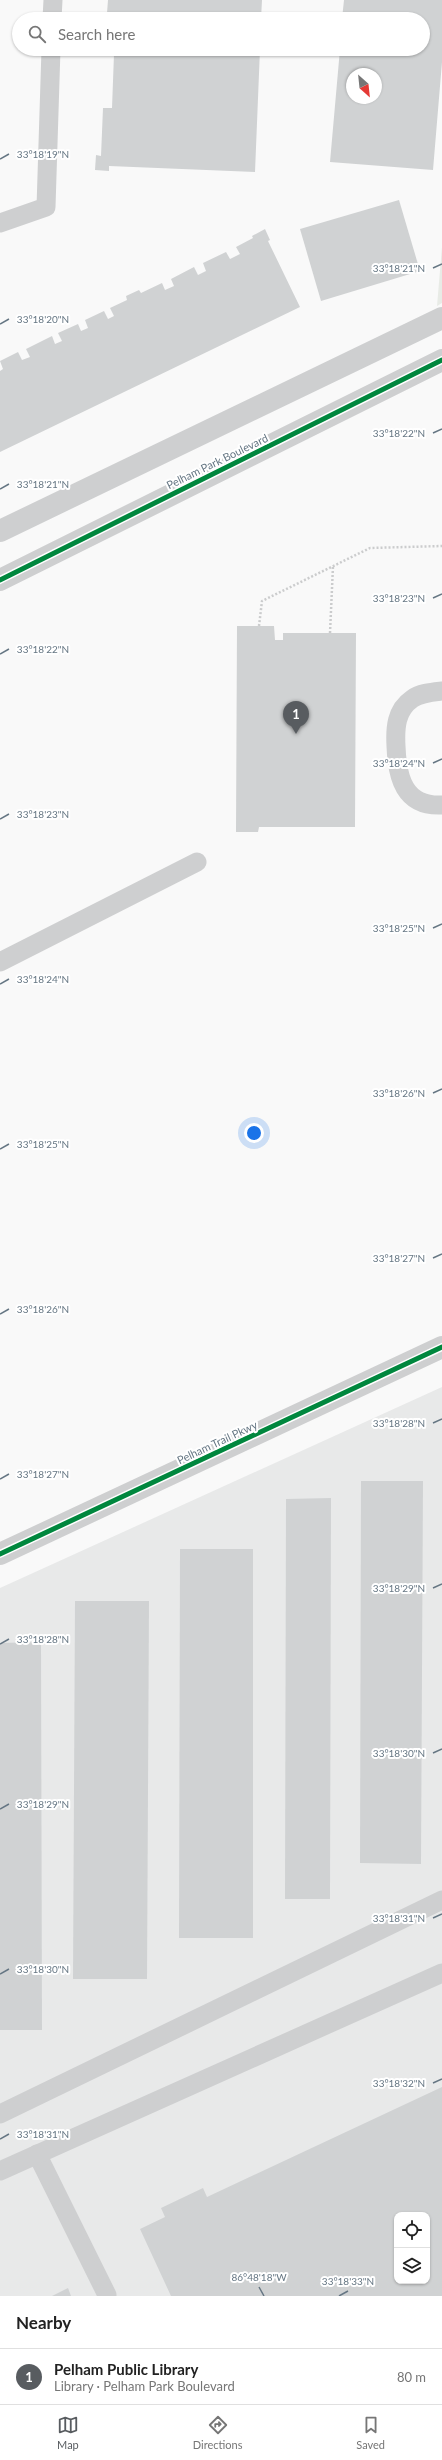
<!DOCTYPE html>
<html lang="en">
<head>
<meta charset="utf-8">
<style>
	:root { --surface:#fff; --page:#f2f2f2; --text:#222; --muted:#767676; --line:#e0e0e0; --accent:#585c60 }
	body { margin:0; font-family:Lato,sans-serif; background:var(--page); color:var(--text) }
	.controls { position:absolute; right:12px; bottom:12px; display:grid; overflow:hidden; border-radius:8px; box-shadow:0 1px 3px #0004 }
	.controls button { width:36px; height:36px; display:grid; place-items:center; padding:0; border:0; border-bottom:1px solid var(--line); background:var(--surface); color:var(--text); font:20px sans-serif }
	.compass { position:absolute; left:346px; top:68px; width:36px; height:36px; border-radius:50%; background:var(--surface); box-shadow:0 1px 3px #0004; rotate:153deg }
	.you { position:absolute; left:254px; top:1133px; width:14px; height:14px; margin:-10px; border:3px solid #fff; border-radius:50%; background:#1a73e8; box-shadow:0 0 0 6px #1a73e833 }
	.badge { display:grid; place-items:center; width:26px; height:26px; border-radius:50%; background:var(--accent); color:#fff; font-size:13px; font-weight:700 }
	.pin { position:absolute; translate:-50% -33px; filter:drop-shadow(0 1px 2px #0008) }
	.pin::after { content:''; position:absolute; top:21px; width:14px; height:12px; background:inherit; clip-path:polygon(0 0,100% 0,50% 100%) }
	.list { margin:0; padding:0; list-style:none }
	h2 { display:flex; justify-content:space-between; align-items:center; height:52px; margin:0; padding:0 16px; font-size:17px }
	h2 small { font-size:13px; font-weight:400; color:var(--muted) }
	.list li { display:grid; grid-template-columns:26px 1fr auto; gap:12px; align-items:center; box-sizing:border-box; height:56px; padding:0 16px; border-top:1px solid var(--line) }
	.list b { display:block; font-size:15px; white-space:nowrap }
	.list p { margin:0; font-size:13px; white-space:nowrap; color:var(--muted) }
	.list em { font-size:13px; font-style:normal; color:var(--muted) }
	.icon { flex:none; width:22px; height:22px; fill:none; stroke:currentColor; stroke-width:2; stroke-linecap:round; stroke-linejoin:round }
	.map { position:relative; flex:none; width:442px; height:2296px; overflow:hidden }
	.search { position:absolute; background:var(--surface); box-shadow:0 1px 3px #0004; left:12px; right:12px; top:12px; height:44px; display:flex; align-items:center; gap:10px; box-sizing:border-box; padding:0 14px; border-radius:22px; color:var(--muted); font-size:15px }
	.sheet { height:108px; background:var(--surface) }
	nav { display:flex; justify-content:space-around; align-items:center; box-sizing:border-box; height:56px; border-top:1px solid var(--line); background:var(--surface); font-size:11px; color:var(--muted) }
	nav a { display:grid; justify-items:center; gap:2px }
	nav .on { color:var(--accent) }
	.map>svg:first-child { display:block }
</style>
</head>
<body>
<div class="map">
<svg width="442" height="2296" viewBox="0 0 442 2296">
	<rect width="100%" height="100%" fill="#f9f9f9"/>
	<path fill="#e8e9e9" fill-rule="evenodd" d="M442 1387V2296H0V1588ZM397 2215H427V2281H397Z"/>
	<path fill="#e8ebe6" d="M442 247V303L437 306Z"/>
	<g fill="#d0d2d3" fill-rule="evenodd">
		<path d="M108 0H262L261 19H115L116 13H107Z"/>
		<path d="M344 0H442V62L433 170 330 162 340 49H423V19H342ZM352 74H376V98H352Z"/>
		<path d="M106 49H260L255 172 109 166V171L95 170 96 155 101 156 103 108H112L114 54H105Z"/>
		<path d="M399 200 420 271 321 301 300 229Z"/>
		<path d="M265 229 270 240 268 241 300 307 0 452V371L3 369 0 361 18 352 22 360 30 357 26 349 52 336 55 344 62 341 58 333 78 324 81 331 88 328 85 320 104 311 108 319 114 316 110 308 127 300 126 296 139 290 141 293 162 283 165 290 174 286 171 279 194 267 198 275 206 271 203 263 226 252 230 259 240 254 236 247 253 238 252 236Z"/>
		<path d="M237 626H274L275 640H283V633H356L355 827H259L258 832H236Z"/>
		<path d="M361 1481H423L421 1864 360 1863Z"/>
		<path d="M331 1498 330 1899H285L286 1499Z"/>
		<path d="M180 1549H253V1938H179Z"/>
		<path d="M75 1601H149L147 1979H73Z"/>
		<path d="M41 1642 42 2030H0V1643Z"/>
		<path d="M442 2087V2296H171L140 2229 165 2217 161 2208 203 2188 207 2197ZM397 2215H427V2281H397Z"/>
		<path d="M68 2288 71 2296H52Z"/>
	</g>
	<g fill="none" stroke-linecap="round" stroke-linejoin="round">
		<g stroke="#cbcccd" stroke-width="2.5" stroke-dasharray="2 2" stroke-linecap="butt">
			<path d="M259 626 262 601 370 548 442 546"/>
			<path d="M330 633 333 566"/>
		</g>
		<g stroke="#cecfd0" stroke-width="19">
			<path d="M52 19 53 0"/>
			<path d="M0 223 46 207 51 49"/>
			<path d="M442 691C433 692 420 693 412 699 396 710 395 728 396 746 397 777 404 807 442 805"/>
			<path d="M0 962 197 862"/>
			<path d="M0 2114 442 1900"/>
			<path d="M37 2154 107 2295"/>
			<path d="M0 2171 442 1973"/>
		</g>
		<g stroke="#cecfd0" stroke-width="22">
			<path d="M0 531 442 318"/>
			<path d="M0 580 442 360"/>
			<path d="M0 1554 442 1347"/>
		</g>
		<defs>
			<g id="cycleway">
				<path d="M0 580 442 360"/>
				<path d="M0 1554 442 1347"/>
			</g>
		</defs>
		<use href="#cycleway" stroke="#fff" stroke-width="8"/>
		<use href="#cycleway" stroke="#00873e" stroke-width="5"/>
	</g>
	<path fill="none" stroke="#657683" stroke-width="1.5" d="M0 159 9 154M433 268 442 264M0 324 9 319M433 433 442 429M0 489 9 484M433 598 442 594M0 654 9 649M433 763 442 759M0 819 9 814M433 928 442 924M0 984 9 979M433 1093 442 1089M0 1149 9 1144M433 1258 442 1254M0 1314 9 1309M433 1423 442 1419M0 1479 9 1474M433 1588 442 1584M0 1644 9 1639M433 1753 442 1749M0 1809 9 1804M433 1918 442 1914M0 1974 9 1969M433 2083 442 2079M0 2139 9 2134M259 2287 264 2296M339 2296 348 2291"/>
	<g text-anchor="middle" dominant-baseline="central" stroke-width="4" stroke-linejoin="round" paint-order="stroke">
		<g font-size="11" fill="#657683" stroke="#fff">
			<text transform="translate(217 461) rotate(-26)">Pelham Park Boulevard</text>
			<text transform="translate(217 1442) rotate(-25)">Pelham Trail Pkwy</text>
		</g>
	</g>
	<g font-size="10" text-anchor="middle" fill="#657683" stroke="#fff" stroke-width="4" stroke-linejoin="round" paint-order="stroke">
		<text x="43" y="158">33°18'19"N</text>
		<text x="399" y="272">33°18'21"N</text>
		<text x="43" y="323">33°18'20"N</text>
		<text x="399" y="437">33°18'22"N</text>
		<text x="43" y="488">33°18'21"N</text>
		<text x="399" y="602">33°18'23"N</text>
		<text x="43" y="653">33°18'22"N</text>
		<text x="399" y="767">33°18'24"N</text>
		<text x="43" y="818">33°18'23"N</text>
		<text x="399" y="932">33°18'25"N</text>
		<text x="43" y="983">33°18'24"N</text>
		<text x="399" y="1097">33°18'26"N</text>
		<text x="43" y="1148">33°18'25"N</text>
		<text x="399" y="1262">33°18'27"N</text>
		<text x="43" y="1313">33°18'26"N</text>
		<text x="399" y="1427">33°18'28"N</text>
		<text x="43" y="1478">33°18'27"N</text>
		<text x="399" y="1592">33°18'29"N</text>
		<text x="43" y="1643">33°18'28"N</text>
		<text x="399" y="1757">33°18'30"N</text>
		<text x="43" y="1808">33°18'29"N</text>
		<text x="399" y="1922">33°18'31"N</text>
		<text x="43" y="1973">33°18'30"N</text>
		<text x="399" y="2087">33°18'32"N</text>
		<text x="43" y="2138">33°18'31"N</text>
		<text x="259" y="2281">86°48'18"W</text>
		<text x="348" y="2285">33°18'33"N</text>
	</g>
</svg>
<div class="controls">
<button><svg class="icon" aria-label="locate" viewBox="0 0 24 24"><circle cx="12" cy="12" r="6"/><path d="M12 2v4M12 18v4M2 12h4M18 12h4"/></svg></button>
<button><svg class="icon" aria-label="layers" viewBox="0 0 24 24"><path d="M12 4l9 5-9 5-9-5zM3 14l9 5 9-5"/></svg></button>
</div>
<svg class="compass" viewBox="-18 -18 36 36"><path d="M0-13l5 13h-10z" fill="#e53935"/><path d="M0 13l5-13h-10z" fill="#767676"/></svg>
<div class="you"></div>
<div class="pin badge" style="left:296px;top:734px">1</div>
<div class="search"><svg class="icon" aria-label="search" viewBox="0 0 24 24"><circle cx="10" cy="10" r="6"/><path d="M15 15l6 6"/></svg>Search here</div>
</div>
<section class="sheet">
<h2>Nearby<small></small></h2>
<ul class="list">
<li><span class="badge">1</span><div><b>Pelham Public Library</b><p>Library · Pelham Park Boulevard</p></div><em>80 m</em></li>
</ul>
</section>
<nav>
<a class="on"><svg class="icon" aria-label="map" viewBox="0 0 24 24"><path d="M3 6l6-2 6 2 6-2v14l-6 2-6-2-6 2zM9 4v14M15 6v14"/></svg>Map</a>
<a><svg class="icon" aria-label="directions" viewBox="0 0 24 24"><path d="M12 3l9 9-9 9-9-9zM9 14v-3h6M13 9l2 2-2 2"/></svg>Directions</a>
<a><svg class="icon" aria-label="saved" viewBox="0 0 24 24"><path d="M7 4h10v16l-5-4-5 4z"/></svg>Saved</a>
</nav>
</body>
</html>
